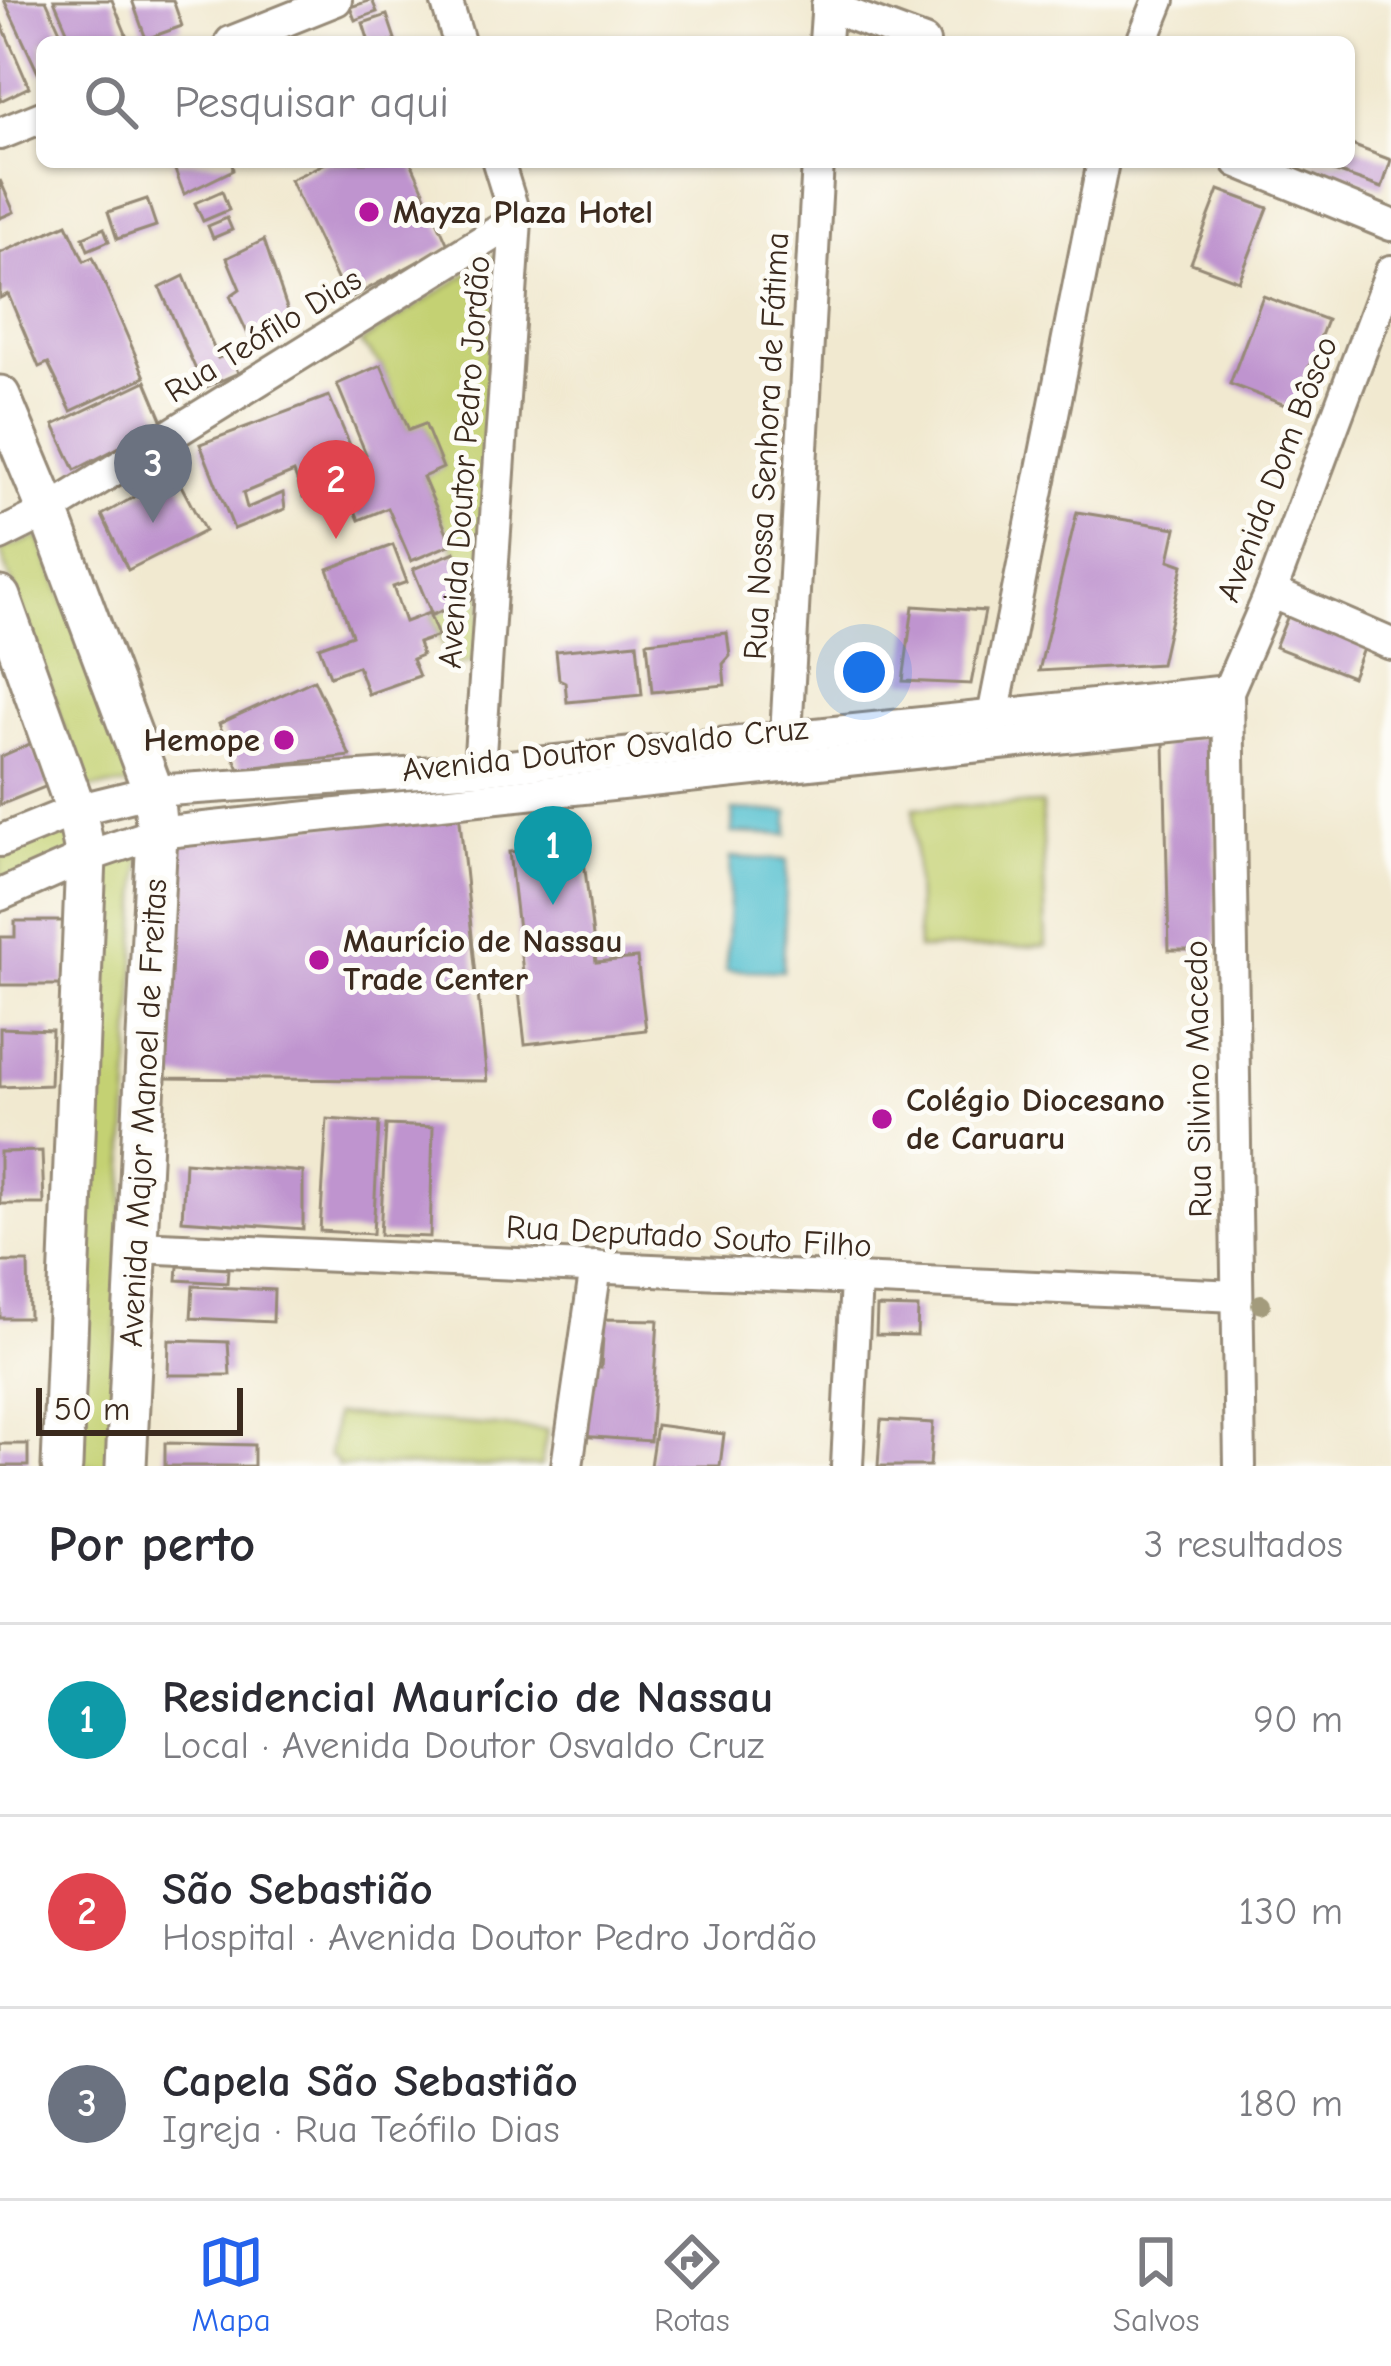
<!DOCTYPE html>
<html lang="pt">
<head>
<meta charset="utf-8">
<style>
	:root { --surface:#fff; --page:#f7f7f7; --text:#2b2b33; --muted:#7c7c81; --line:#e1e1e2; --accent:#2563eb }
	body { margin:0; font-family:"Comic Neue",sans-serif; background:var(--page); color:var(--text) }
	.scale { position:absolute; left:36px; bottom:30px; width:207px; box-sizing:border-box; padding-left:12px; border:6px solid #3b2a1e; border-top:0; font-size:33px; line-height:42px; white-space:nowrap; color:#3b2a1e; -webkit-text-stroke:9px #fdfcf7; paint-order:stroke }
	.you { position:absolute; left:864px; top:672px; width:42px; height:42px; margin:-30px; border:9px solid #fff; border-radius:50%; background:#1a73e8; box-shadow:0 0 0 18px #1a73e833 }
	.badge { display:grid; place-items:center; width:78px; height:78px; border-radius:50%; background:var(--accent); color:#fff; font-size:39px; font-weight:700 }
	.pin { position:absolute; translate:-50% -99px; filter:drop-shadow(0 3px 6px #0008) }
	.pin::after { content:''; position:absolute; top:63px; width:42px; height:36px; background:inherit; clip-path:polygon(0 0,100% 0,50% 100%) }
	.list { margin:0; padding:0; list-style:none }
	h2 { display:flex; justify-content:space-between; align-items:center; height:156px; margin:0; padding:0 48px; font-size:51px }
	h2 small { font-size:39px; font-weight:400; color:var(--muted) }
	.list li { display:grid; grid-template-columns:78px 1fr auto; gap:36px; align-items:center; box-sizing:border-box; height:192px; padding:0 48px; border-top:3px solid var(--line) }
	.list b { display:block; font-size:45px; white-space:nowrap }
	.list p { margin:0; font-size:39px; white-space:nowrap; color:var(--muted) }
	.list em { font-size:39px; font-style:normal; color:var(--muted) }
	.icon { flex:none; width:66px; height:66px; fill:none; stroke:currentColor; stroke-width:2; stroke-linecap:round; stroke-linejoin:round }
	.map { position:relative; flex:none; width:1391px; height:1466px; overflow:hidden }
	.search { position:absolute; background:var(--surface); box-shadow:0 3px 9px #0004; left:36px; right:36px; top:36px; height:132px; display:flex; align-items:center; gap:30px; box-sizing:border-box; padding:0 42px; border-radius:18px; color:var(--muted); font-size:45px }
	.sheet { height:732px; background:var(--surface) }
	nav { display:flex; justify-content:space-around; align-items:center; box-sizing:border-box; height:168px; border-top:3px solid var(--line); background:var(--surface); font-size:33px; color:var(--muted) }
	nav a { display:grid; justify-items:center; gap:6px }
	nav .on { color:var(--accent) }
	.map>svg:first-child { display:block }
</style>
</head>
<body>
<div class="map">
<svg width="1391" height="1466" viewBox="0 0 1391 1466">
	<rect width="100%" height="100%" fill="#fdfcf7"/>
	<filter id="ink" filterUnits="userSpaceOnUse"><feTurbulence type="fractalNoise" baseFrequency=".00833" numOctaves="2"/><feDisplacementMap in="SourceGraphic" scale="24" xChannelSelector="R" yChannelSelector="G"/><feConvolveMatrix kernelMatrix="1 2 1 2 8 2 1 2 1" color-interpolation-filters="sRGB"/></filter>
	<filter id="wash" filterUnits="userSpaceOnUse"><feTurbulence type="fractalNoise" baseFrequency=".004" numOctaves="4" result="noise"/><feDisplacementMap in="SourceGraphic" scale="48" xChannelSelector="R" yChannelSelector="G"/><feGaussianBlur stdDeviation="2.7" result="paint"/><feColorMatrix in="noise" values="0 0 0 0 0 0 0 0 0 0 0 0 0 0 0 0 0 1.4 0 .05"/><feComposite in="paint" operator="in"/></filter>
	<g filter="url(#wash)">
		<rect width="100%" height="100%" fill="#f1e9d0"/>
		<g fill="#c4d173" stroke="#807e48" stroke-width="3">
			<path d="M507 248 478 661 451 666 432 615 474 597 423 477 443 467 425 425 409 430 381 365 360 343Z"/>
			<path d="M39 537 136 785 86 788 0 550Z"/>
			<path d="M1042 804 1046 946 918 949 914 808Z"/>
			<path d="M72 819 76 852 0 886V850Z"/>
			<path d="M141 845 110 1466H74L98 862Z"/>
			<path d="M335 1414 547 1430 541 1466H337V1461L329 1456Z"/>
		</g>
		<g fill="#56c1d0" stroke="#487677" stroke-width="3">
			<path d="M733 810 788 812V835L732 833Z"/>
			<path d="M731 857 787 860 783 971 726 970Z"/>
		</g>
		<g id="blocks">
			<g fill="#bf94cf">
				<path d="M4 0H46L65 42H42V74L39 75Z"/>
				<path d="M54 0H112L128 39 72 42Z"/>
				<path d="M132 0H173L182 26 146 39Z"/>
				<path d="M372 0 377 12 355 20 350 7Z"/>
				<path d="M387 15 396 42H369L363 23Z"/>
				<path d="M0 20 29 87 0 101Z"/>
				<path d="M1349 144 1391 160 1382 188 1311 163 1349 162Z"/>
				<path d="M172 162H232L233 170 184 194Z"/>
				<path d="M328 162H411L448 245 347 300 290 180Z"/>
				<path d="M0 180 14 212 0 218Z"/>
				<path d="M1219 190 1268 208 1239 281 1191 263Z"/>
				<path d="M222 191 229 210 203 221 195 203Z"/>
				<path d="M147 199 156 226 117 239 108 212Z"/>
				<path d="M227 218 232 230 213 238 208 226Z"/>
				<path d="M67 224 84 261 93 257 145 377 71 411 48 363 39 367 8 294 0 298V253Z"/>
				<path d="M104 228 109 241 88 250 83 237Z"/>
				<path d="M264 240 293 326 254 347 230 296 240 289 227 258Z"/>
				<path d="M184 276 218 358 231 353 238 373 204 388 160 288Z"/>
				<path d="M1263 296 1327 320 1293 408 1230 384Z"/>
				<path d="M381 365 409 430 425 424 443 468 423 477 452 544 411 561 388 508 359 520 337 467 366 454 337 384Z"/>
				<path d="M146 381 164 424 75 470 54 425Z"/>
				<path d="M329 396 350 445 332 455 339 482 303 497 294 472 243 493 247 508 283 493 285 509 234 529 200 444Z"/>
				<path d="M175 474 205 531 128 570 102 515Z"/>
				<path d="M1077 512 1176 528 1169 560 1183 565 1161 664 1039 671Z"/>
				<path d="M393 545 407 582 393 587 405 622 429 613 438 636 418 643 422 655 412 659 419 676 368 694 358 666 330 676 319 647 352 635 328 569Z"/>
				<path d="M455 552 474 598 432 615 413 569Z"/>
				<path d="M913 606 985 611 971 684 903 681Z"/>
				<path d="M1290 611 1366 641 1352 677 1275 647Z"/>
				<path d="M727 633 730 656 723 664 725 685 652 692 647 642Z"/>
				<path d="M637 643 642 695 567 702 565 682 559 679 556 651Z"/>
				<path d="M314 680 350 756 239 769 219 724Z"/>
				<path d="M1214 736 1217 950H1169L1164 743Z"/>
				<path d="M32 743 50 785 0 805V757Z"/>
				<path d="M459 811 487 1081 160 1078 167 841Z"/>
				<path d="M582 844 596 962 637 958 646 1030 525 1044 517 973 523 972 509 852Z"/>
				<path d="M15 921H64V985H0V937H15Z"/>
				<path d="M0 1028 52 1030 50 1085 0 1087Z"/>
				<path d="M327 1119 379 1123 373 1234 320 1231Z"/>
				<path d="M386 1125 433 1127 430 1237 380 1235Z"/>
				<path d="M42 1151 44 1204H0V1152Z"/>
				<path d="M185 1162 303 1172V1229L182 1220Z"/>
				<path d="M0 1262H28L29 1318H0Z"/>
				<path d="M178 1266 228 1269 227 1283 177 1280Z"/>
				<path d="M193 1286 274 1290 273 1322 191 1318Z"/>
				<path d="M877 1307 918 1308 917 1336 876 1335Z"/>
				<path d="M604 1319 658 1320 650 1441 580 1436 590 1367 601 1368Z"/>
				<path d="M169 1340 228 1342 230 1375H168Z"/>
				<path d="M881 1420 933 1423 930 1466H878Z"/>
				<path d="M656 1425 724 1434 720 1466H650Z"/>
				<path d="M165 1443 254 1445V1466H165Z"/>
				<rect x="0" y="1444" width="28" height="22"/>
			</g>
		</g>
	</g>
	<g filter="url(#ink)">
		<use href="#blocks" fill-opacity="0" stroke="#968a77" stroke-width="3"/>
		<g fill="none" stroke-linecap="round" stroke-linejoin="round">
			<defs>
				<g id="minor">
					<path d="M446 0 459 42"/>
					<path d="M827 6 924 42"/>
					<path d="M231 42 336 0"/>
					<path d="M825 42 828 0"/>
					<path d="M1142 42 1159 0"/>
					<path d="M0 134 42 117"/>
					<path d="M1238 162 1391 225"/>
					<path d="M0 535 48 511 516 220"/>
					<path d="M1271 592 1391 644"/>
					<path d="M993 716 1103 162"/>
					<path d="M786 735 818 162"/>
					<path d="M479 769 516 220 498 162"/>
					<path d="M0 841 76 810 153 791 479 769 1228 691"/>
					<path d="M0 895 86 857 157 833 1228 720"/>
					<path d="M137 1247 1237 1296"/>
					<path d="M567 1466 596 1267"/>
					<path d="M847 1466 856 1280"/>
					<path d="M1240 1466 1228 691 1271 592 1391 271"/>
				</g>
				<g id="major">
					<path d="M0 396 48 511 153 791 157 833 126 1466"/>
					<path d="M0 597 76 810 86 857 62 1466"/>
				</g>
			</defs>
			<use href="#minor" stroke="#968a77" stroke-width="36"/>
			<use href="#major" stroke="#968a77" stroke-width="45"/>
			<use href="#minor" stroke="#fff" stroke-width="30"/>
			<use href="#major" stroke="#fff" stroke-width="39"/>
		</g>
		<circle fill="#a39b7c" cx="1261" cy="1304" r="10"/>
	</g>
	<g fill="#b5179e" stroke="#fdfcf7" stroke-width="4.5">
		<circle cx="369" cy="212" r="12"/>
		<circle cx="284" cy="740" r="12"/>
		<circle cx="319" cy="960" r="12"/>
		<circle cx="882" cy="1119" r="12"/>
	</g>
	<g text-anchor="middle" dominant-baseline="central" stroke-width="10" stroke-linejoin="round" paint-order="stroke">
		<g font-size="33" font-weight="bold" fill="#3b2a1e" stroke="#fdfcf7" text-anchor="start">
			<text x="393" y="212">Mayza Plaza Hotel</text>
			<text x="260" y="740" text-anchor="end">Hemope</text>
			<text x="343" y="941">Maurício de Nassau<tspan x="343" dy="38">Trade Center</tspan></text>
			<text x="906" y="1100">Colégio Diocesano<tspan x="906" dy="38">de Caruaru</tspan></text>
		</g>
		<g font-size="33" fill="#3b2a1e" stroke="#fdfcf7">
			<text transform="translate(263 335) rotate(-32)">Rua Teófilo Dias</text>
			<text transform="translate(766 446) rotate(-87)">Rua Nossa Senhora de Fátima</text>
			<text transform="translate(464 462) rotate(-86)">Avenida Doutor Pedro Jordão</text>
			<text transform="translate(1277 469) rotate(-69)">Avenida Dom Bôsco</text>
			<text transform="translate(605 749) rotate(-6)">Avenida Doutor Osvaldo Cruz</text>
			<text transform="translate(1198 1079) rotate(-91)">Rua Silvino Macedo</text>
			<text transform="translate(143 1113) rotate(-87)">Avenida Major Manoel de Freitas</text>
			<text transform="translate(689 1236) rotate(3)">Rua Deputado Souto Filho</text>
		</g>
	</g>
</svg>
<div class="scale">50 m</div>
<div class="you"></div>
<div class="pin badge" style="left:553px;top:905px;background:#0f9aa8">1</div>
<div class="pin badge" style="left:336px;top:539px;background:#e0444e">2</div>
<div class="pin badge" style="left:153px;top:523px;background:#6b7280">3</div>
<div class="search"><svg class="icon" aria-label="search" viewBox="0 0 24 24"><circle cx="10" cy="10" r="6"/><path d="M15 15l6 6"/></svg>Pesquisar aqui</div>
</div>
<section class="sheet">
<h2>Por perto<small>3 resultados</small></h2>
<ul class="list">
<li><span class="badge" style="background:#0f9aa8">1</span><div><b>Residencial Maurício de Nassau</b><p>Local · Avenida Doutor Osvaldo Cruz</p></div><em>90 m</em></li>
<li><span class="badge" style="background:#e0444e">2</span><div><b>São Sebastião</b><p>Hospital · Avenida Doutor Pedro Jordão</p></div><em>130 m</em></li>
<li><span class="badge" style="background:#6b7280">3</span><div><b>Capela São Sebastião</b><p>Igreja · Rua Teófilo Dias</p></div><em>180 m</em></li>
</ul>
</section>
<nav>
<a class="on"><svg class="icon" aria-label="map" viewBox="0 0 24 24"><path d="M3 6l6-2 6 2 6-2v14l-6 2-6-2-6 2zM9 4v14M15 6v14"/></svg>Mapa</a>
<a><svg class="icon" aria-label="directions" viewBox="0 0 24 24"><path d="M12 3l9 9-9 9-9-9zM9 14v-3h6M13 9l2 2-2 2"/></svg>Rotas</a>
<a><svg class="icon" aria-label="saved" viewBox="0 0 24 24"><path d="M7 4h10v16l-5-4-5 4z"/></svg>Salvos</a>
</nav>
</body>
</html>
